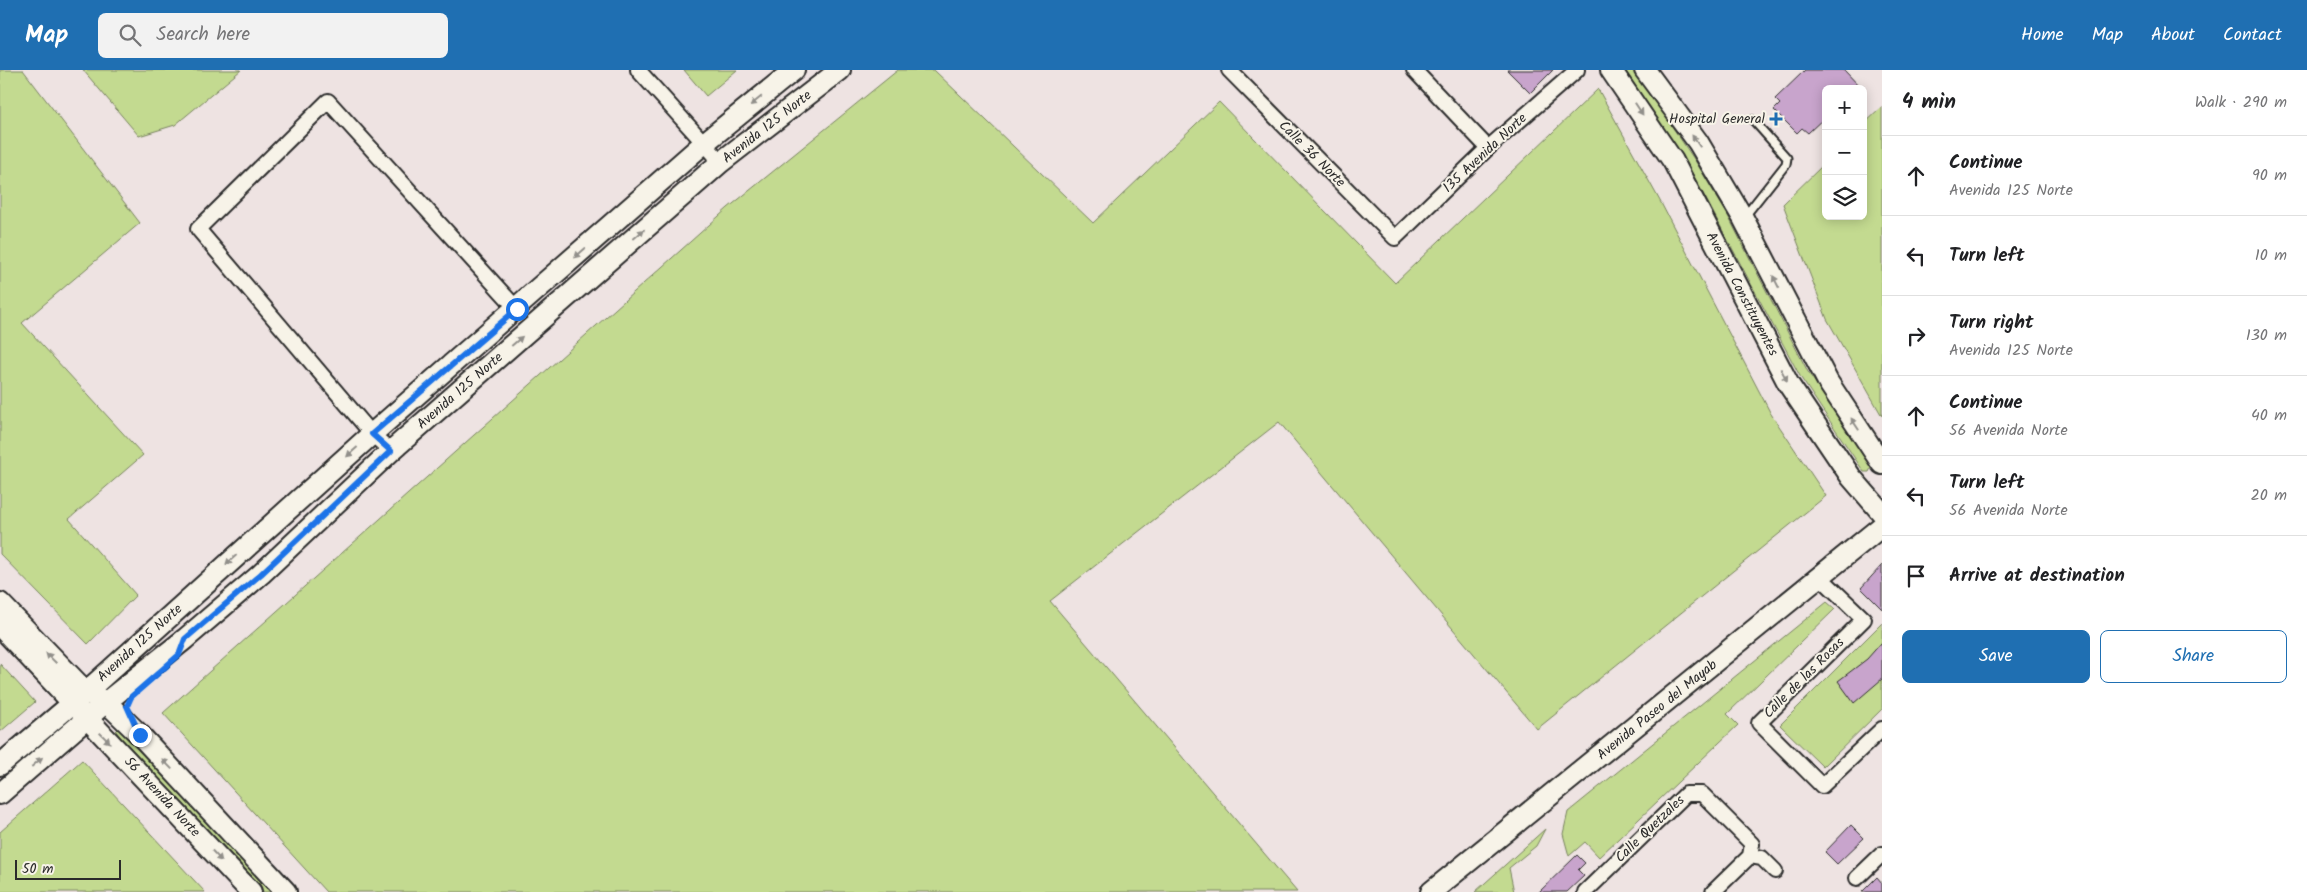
<!DOCTYPE html>
<html lang="en">
<head>
<meta charset="utf-8">
<style>
	:root { --surface:#fff; --page:#f2f2f2; --text:#202124; --muted:#757577; --line:#e0e0e0; --accent:#1f6fb2 }
	body { margin:0; font-family:Kalam,sans-serif; background:var(--page); color:var(--text) }
	.controls { position:absolute; right:15px; top:15px; display:grid; overflow:hidden; border-radius:8px; box-shadow:0 2px 12px #0003 }
	.controls button { width:45px; height:45px; display:grid; place-items:center; padding:0; border:0; border-bottom:1px solid var(--line); background:var(--surface); color:var(--text); font:25px sans-serif }
	.scale { position:absolute; left:15px; bottom:12px; width:106px; box-sizing:border-box; padding-left:5px; border:2px solid #2b2b2b; border-top:0; font-size:14px; line-height:18px; white-space:nowrap; color:#2b2b2b; -webkit-text-stroke:4px #f7f3e8; paint-order:stroke }
	.stop { position:absolute; width:15px; height:15px; margin:-11px; border:4px solid #1a73e8; border-radius:50%; background:#fff }
	.stop.end { background:#1a73e8; border-color:#fff; box-shadow:0 1px 5px #0008 }
	.list { margin:0; padding:0; list-style:none }
	h2 { display:flex; justify-content:space-between; align-items:center; height:65px; margin:0; padding:0 20px; font-size:21px }
	h2 small { font-size:16px; font-weight:400; color:var(--muted) }
	.list li { display:grid; grid-template-columns:32px 1fr auto; gap:15px; align-items:center; box-sizing:border-box; height:80px; padding:0 20px; border-top:1px solid var(--line) }
	.list b { display:block; font-size:19px; white-space:nowrap }
	.list p { margin:0; font-size:16px; white-space:nowrap; color:var(--muted) }
	.list em { font-size:16px; font-style:normal; color:var(--muted) }
	.actions { display:flex; gap:10px; padding:15px 20px }
	.actions a { flex:1; padding:11px 0; border:1px solid var(--accent); border-radius:8px; text-align:center; font-size:18px; color:var(--accent) }
	.actions .main { background:var(--accent); color:#fff }
	.icon { flex:none; width:28px; height:28px; fill:none; stroke:currentColor; stroke-width:2; stroke-linecap:round; stroke-linejoin:round }
	.map { position:relative; flex:none; width:1882px; height:822px; overflow:hidden }
	header { display:flex; align-items:center; gap:30px; box-sizing:border-box; height:70px; padding:0 25px; background:var(--accent); color:#fff }
	header strong { font-size:24px }
	nav { display:flex; gap:28px; margin-inline-start:auto; font-size:18px }
	.search { width:350px; height:45px; background:var(--page); display:flex; align-items:center; gap:12px; box-sizing:border-box; padding:0 18px; border-radius:8px; color:var(--muted); font-size:19px }
	main { display:flex }
	aside { flex:1; background:var(--surface) }
	.map>svg:first-child { display:block }
</style>
</head>
<body>
<header>
<strong>Map</strong>
<div class="search"><svg class="icon" aria-label="search" viewBox="0 0 24 24"><circle cx="10" cy="10" r="6"/><path d="M15 15l6 6"/></svg>Search here</div>
<nav><a>Home</a><a>Map</a><a>About</a><a>Contact</a></nav>
</header>
<main>
<div class="map">
<svg width="1882" height="822" viewBox="0 0 1882 822">
	<rect width="100%" height="100%" fill="#eee3e2"/>
	<filter id="ink" filterUnits="userSpaceOnUse"><feTurbulence type="fractalNoise" baseFrequency=".02" numOctaves="2"/><feDisplacementMap in="SourceGraphic" scale="10" xChannelSelector="R" yChannelSelector="G"/><feConvolveMatrix kernelMatrix="1 2 1 2 8 2 1 2 1" color-interpolation-filters="sRGB"/></filter>
	<g filter="url(#ink)">
		<g fill="#c3da90" stroke="#77825e">
			<path d="M0 0H23L140 153 22 253 143 385 69 449 136 525 88 574 0 484Z"/>
			<path d="M83 0H241L175 55 139 66Z"/>
			<path d="M684 0H737L706 26Z"/>
			<path d="M898 0H934L1093 153 1219 32 1395 213 1598 19 1660 131 1771 344 1826 426 1537 659 1279 352 1050 531 1297 822H326L163 643 728 138Z"/>
			<path d="M1625 0H1634L1696 92 1727 144 1808 302 1872 396 1869 402H1864L1801 308 1689 97Z"/>
			<path d="M1882 37V346L1827 249 1783 134 1826 92V146H1863V55Z"/>
			<path d="M1827 532 1835 539 1727 644 1738 655 1599 787 1585 772 1569 786 1563 764 1568 742Z"/>
			<path d="M1882 553V639L1823 697 1780 655Z"/>
			<path d="M0 594 35 632 0 662Z"/>
			<path d="M120 657 127 665 272 822H264L122 669 116 661Z"/>
			<path d="M82 690 205 822H0V762Z"/>
			<path d="M1545 759 1536 776 1509 798 1514 822H1475Z"/>
		</g>
		<g fill="#c8a4cc" stroke="#2b2b2b">
			<path d="M1507 0H1553L1530 23Z"/>
			<path d="M1805 0H1844L1862 19H1826V46L1808 63 1802 58 1797 63 1774 40 1780 34 1775 29Z"/>
			<path d="M1882 495V539L1861 518Z"/>
			<path d="M1882 572V609L1854 633 1838 611 1867 589Z"/>
			<path d="M1851 755 1864 768 1837 794 1825 782Z"/>
			<path d="M1577 785 1585 793 1578 800 1584 806 1567 822H1539Z"/>
			<path d="M1877 807 1882 813V822H1862Z"/>
		</g>
		<g fill="none" stroke-linecap="round" stroke-linejoin="round">
			<defs>
				<path id="lane" d="M1745 146 1786 94 1787 88 1753 50"/>
				<g id="street">
					<path d="M638 0 721 92"/>
					<path d="M1229 0 1395 168 1488 78 1577 0"/>
					<path d="M1414 0 1488 78"/>
					<path d="M391 381 372 364 198 159 328 31 517 239"/>
					<path d="M1819 506 1864 549 1759 653 1822 716 1882 659"/>
					<path d="M1750 786 1762 788 1775 801"/>
					<path d="M1857 808 1882 784"/>
					<path d="M1585 822 1686 724H1702L1752 774 1750 786 1713 822"/>
				</g>
				<g id="secondary">
					<path d="M1611 0 1673 91 1789 315 1851 407 1882 443"/>
					<path d="M1645 0 1698 72 1743 148 1828 312 1882 394"/>
					<path d="M0 533 86 622 106 632 140 665 286 822"/>
					<path d="M0 556 251 822"/>
					<path d="M0 695 86 622 372 364 703 74 794 0"/>
					<path d="M0 724 106 632 185 569 261 504 391 381 721 92 840 0"/>
					<path d="M1431 822 1882 456"/>
				</g>
			</defs>
			<use href="#lane" stroke="#2b2b2b" stroke-width="11"/>
			<use href="#street" stroke="#2b2b2b" stroke-width="18"/>
			<use href="#secondary" stroke="#2b2b2b" stroke-width="24"/>
			<use href="#lane" stroke="#f7f3e8" stroke-width="7"/>
			<use href="#street" stroke="#f7f3e8" stroke-width="14"/>
			<use href="#secondary" stroke="#f7f3e8" stroke-width="20"/>
		</g>
		<defs><path id="oneway-solid" d="M-6-.8H1V-3.2L6.5 0L1 3.2V.8H-6Z" transform="scale(1.25)"/></defs>
		<g fill="#918f8a">
			<use href="#oneway-solid" transform="translate(756 31) rotate(141)"/>
			<use href="#oneway-solid" transform="translate(1639 39) rotate(57)"/>
			<use href="#oneway-solid" transform="translate(1696 71) rotate(-124)"/>
			<use href="#oneway-solid" transform="translate(639 164) rotate(-41)"/>
			<use href="#oneway-solid" transform="translate(580 183) rotate(138)"/>
			<use href="#oneway-solid" transform="translate(1776 212) rotate(-117)"/>
			<use href="#oneway-solid" transform="translate(517 271) rotate(-41)"/>
			<use href="#oneway-solid" transform="translate(1784 305) rotate(62)"/>
			<use href="#oneway-solid" transform="translate(1855 354) rotate(-123)"/>
			<use href="#oneway-solid" transform="translate(352 382) rotate(138)"/>
			<use href="#oneway-solid" transform="translate(231 490) rotate(138)"/>
			<use href="#oneway-solid" transform="translate(51 588) rotate(-135)"/>
			<use href="#oneway-solid" transform="translate(105 668) rotate(45)"/>
			<use href="#oneway-solid" transform="translate(37 692) rotate(-41)"/>
			<use href="#oneway-solid" transform="translate(167 694) rotate(-134)"/>
			<use href="#oneway-solid" transform="translate(217 786) rotate(47)"/>
		</g>
	</g>
	<g fill="none" stroke-linecap="round" stroke-linejoin="round" filter="url(#ink)">
		<path stroke="#1a73e8" stroke-width="6" d="M140 665 127 636 131 627 179 585 185 569 261 504 391 381 372 364 517 239"/>
	</g>
	<path fill="#1f6fb2" stroke="#f7f3e8" stroke-width="2" d="M1773.5 41.5h5v5h5v5h-5v5h-5v-5h-5v-5h5z"/>
	<g text-anchor="middle" dominant-baseline="central" stroke-width="4" stroke-linejoin="round" paint-order="stroke">
		<g font-size="14" fill="#2b2b2b" stroke="#f7f3e8" text-anchor="end">
			<text x="1765" y="49">Hospital General</text>
		</g>
		<g font-size="14" fill="#2b2b2b" stroke="#f7f3e8">
			<text transform="translate(767 57) rotate(-38)">Avenida 125 Norte</text>
			<text transform="translate(1485 83) rotate(-43)">135 Avenida Norte</text>
			<text transform="translate(1312 84) rotate(45)">Calle 36 Norte</text>
			<text transform="translate(1742 224) rotate(62)">Avenida Constituyentes</text>
			<text transform="translate(460 321) rotate(-41)">Avenida 125 Norte</text>
			<text transform="translate(140 573) rotate(-42)">Avenida 125 Norte</text>
			<text transform="translate(1804 608) rotate(-45)">Calle de las Rosas</text>
			<text transform="translate(1657 640) rotate(-39)">Avenida Paseo del Mayab</text>
			<text transform="translate(162 727) rotate(47)">56 Avenida Norte</text>
			<text transform="translate(1650 759) rotate(-44)">Calle Quetzales</text>
		</g>
	</g>
</svg>
<div class="controls">
<button>+</button>
<button>−</button>
<button><svg class="icon" aria-label="layers" viewBox="0 0 24 24"><path d="M12 4l9 5-9 5-9-5zM3 14l9 5 9-5"/></svg></button>
</div>
<div class="scale">50 m</div>
<div class="stop" style="left:517px;top:239px"></div>
<div class="stop end" style="left:140px;top:665px"></div>
</div>
<aside>
<h2>4 min<small>Walk · 290 m</small></h2>
<ul class="list">
<li><svg class="icon" aria-label="ahead" viewBox="0 0 24 24"><path d="M12 20V5M6 11l6-6 6 6"/></svg><div><b>Continue</b><p>Avenida 125 Norte</p></div><em>90 m</em></li>
<li><svg class="icon" aria-label="left" viewBox="0 0 24 24"><path d="M17 20v-9H6M10 6l-5 5 5 5"/></svg><div><b>Turn left</b></div><em>10 m</em></li>
<li><svg class="icon" aria-label="right" viewBox="0 0 24 24"><path d="M7 20v-9h11M14 6l5 5-5 5"/></svg><div><b>Turn right</b><p>Avenida 125 Norte</p></div><em>130 m</em></li>
<li><svg class="icon" aria-label="ahead" viewBox="0 0 24 24"><path d="M12 20V5M6 11l6-6 6 6"/></svg><div><b>Continue</b><p>56 Avenida Norte</p></div><em>40 m</em></li>
<li><svg class="icon" aria-label="left" viewBox="0 0 24 24"><path d="M17 20v-9H6M10 6l-5 5 5 5"/></svg><div><b>Turn left</b><p>56 Avenida Norte</p></div><em>20 m</em></li>
<li><svg class="icon" aria-label="arrive" viewBox="0 0 24 24"><path d="M6 21V4h12l-3 4 3 4H6"/></svg><div><b>Arrive at destination</b></div></li>
</ul>
<div class="actions"><a class="main">Save</a><a>Share</a></div>
</aside>
</main>
</body>
</html>
